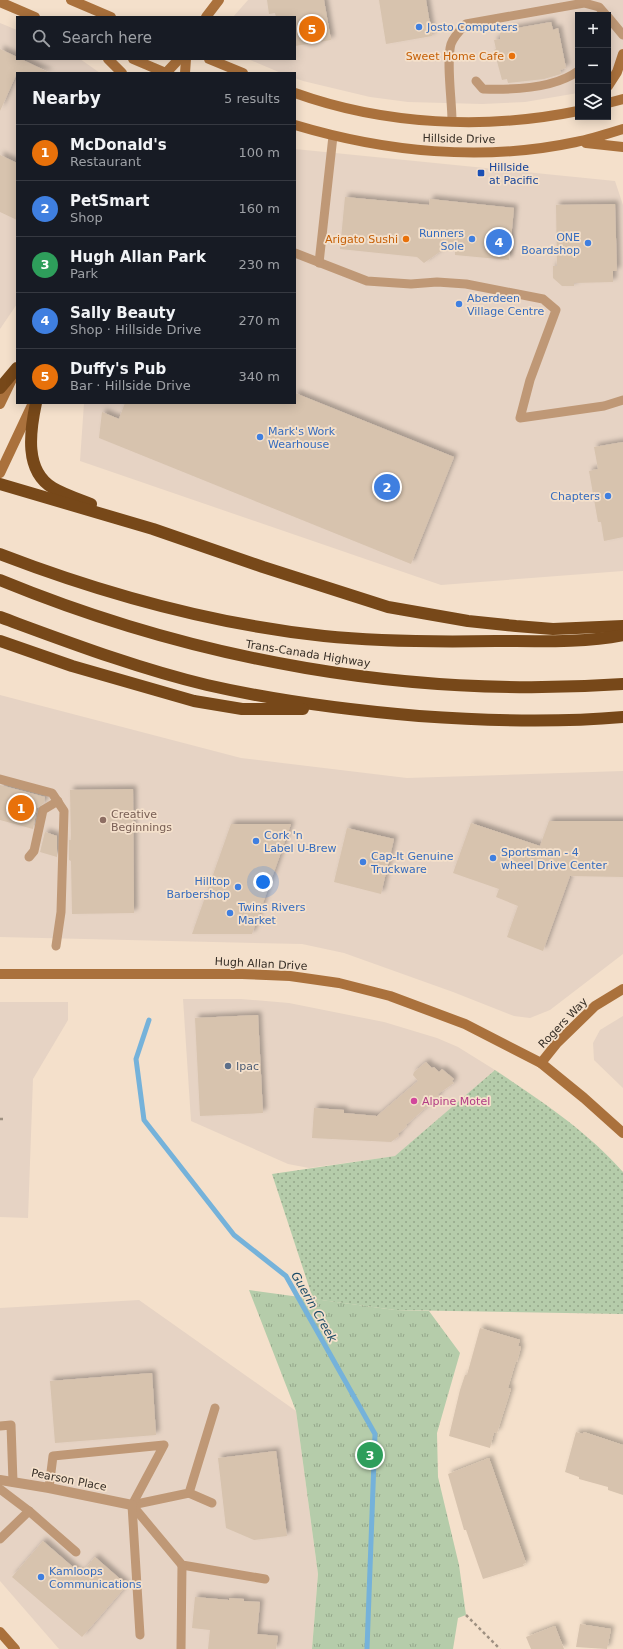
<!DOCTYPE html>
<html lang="en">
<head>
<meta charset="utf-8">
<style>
	:root { --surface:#171b24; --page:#20242c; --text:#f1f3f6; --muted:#9ea1a6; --line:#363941; --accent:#db2777 }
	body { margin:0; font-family:"DejaVu Sans",sans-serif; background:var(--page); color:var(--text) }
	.controls { position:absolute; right:12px; top:12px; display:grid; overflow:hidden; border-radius:0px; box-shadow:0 2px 10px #0003 }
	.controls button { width:36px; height:36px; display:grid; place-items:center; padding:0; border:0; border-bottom:1px solid var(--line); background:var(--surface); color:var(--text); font:20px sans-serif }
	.you { position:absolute; left:263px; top:882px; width:14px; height:14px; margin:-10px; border:3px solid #fff; border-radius:50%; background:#1a73e8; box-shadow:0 0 0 6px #1a73e833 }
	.badge { display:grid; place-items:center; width:26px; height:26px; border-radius:50%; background:var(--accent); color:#fff; font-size:13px; font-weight:700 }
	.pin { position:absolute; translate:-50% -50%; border:2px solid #fff; box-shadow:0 1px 4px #0006 }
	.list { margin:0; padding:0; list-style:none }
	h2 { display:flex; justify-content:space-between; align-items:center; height:52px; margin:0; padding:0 16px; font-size:17px }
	h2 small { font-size:13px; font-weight:400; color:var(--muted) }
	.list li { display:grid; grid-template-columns:26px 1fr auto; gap:12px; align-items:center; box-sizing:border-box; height:56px; padding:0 16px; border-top:1px solid var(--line) }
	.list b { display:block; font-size:15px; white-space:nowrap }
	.list p { margin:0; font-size:13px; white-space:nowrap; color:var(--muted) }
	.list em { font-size:13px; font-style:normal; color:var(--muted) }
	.icon { flex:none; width:22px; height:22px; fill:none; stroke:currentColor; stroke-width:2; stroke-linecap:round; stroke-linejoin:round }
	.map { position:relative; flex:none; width:623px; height:1649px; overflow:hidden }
	.search { position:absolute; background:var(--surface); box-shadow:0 2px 10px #0003; left:16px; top:16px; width:280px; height:44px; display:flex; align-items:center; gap:10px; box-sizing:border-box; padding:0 14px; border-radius:0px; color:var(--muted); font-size:15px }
	.panel { position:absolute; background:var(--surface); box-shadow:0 2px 10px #0003; left:16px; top:72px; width:280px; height:332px; border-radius:0px }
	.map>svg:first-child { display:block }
</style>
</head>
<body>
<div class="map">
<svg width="623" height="1649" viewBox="0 0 623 1649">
	<defs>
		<pattern id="grass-dots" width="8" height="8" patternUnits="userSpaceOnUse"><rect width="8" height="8" fill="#b5ccaa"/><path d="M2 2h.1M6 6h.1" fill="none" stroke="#94a68a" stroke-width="1.8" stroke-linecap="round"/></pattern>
		<pattern id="park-tufts" width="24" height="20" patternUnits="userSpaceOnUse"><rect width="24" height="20" fill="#b5ccaa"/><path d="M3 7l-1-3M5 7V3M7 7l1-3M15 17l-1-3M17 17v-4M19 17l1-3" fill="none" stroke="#94a68a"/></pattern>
		<filter id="shadow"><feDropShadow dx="3.5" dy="-3.5" stdDeviation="2" flood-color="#0004"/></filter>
	</defs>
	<rect width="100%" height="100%" fill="#f4e0cb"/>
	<g fill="#e6d3c4">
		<path d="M248 0H623V70L608 75V15H578V93L525 102 482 104 408 102 370 97 303 81 295 78V73H281L248 59H295V17H233Z"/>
		<path d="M0 23 17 30V59H80L100 73H17V304L0 329Z"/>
		<path d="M295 149 615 181 623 205V571L441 585 80 461 84 403H295Z"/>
		<path d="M0 695 241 758 407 778 623 771V954L550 1010 530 1018 514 1016 453 992 344 953 302 944 0 937Z"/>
		<path d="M183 999H241L289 1003 384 1022 437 1038 458 1047 495 1070 396 1156 309 1168 288 1164 191 1121Z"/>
		<path d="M0 1002H68V1020L33 1079 28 1218 0 1217Z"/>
		<path d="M623 1016V1088L594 1060 593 1043 600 1030Z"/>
		<path d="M139 1300 296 1411 318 1574 312 1649H59L0 1581V1308Z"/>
	</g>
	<path fill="url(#grass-dots)" d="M495 1070C541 1101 586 1130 623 1172V1314L395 1310 313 1299 272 1174 395 1156Z"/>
	<path fill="url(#park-tufts)" d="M249 1290 395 1310 429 1311 460 1353 437 1433 438 1477 459 1565 466 1615 458 1618 453 1649H312L318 1574 296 1411Z"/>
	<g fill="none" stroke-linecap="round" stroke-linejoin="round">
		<path stroke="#75b2da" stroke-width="5" d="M149 1020 136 1059 144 1120 234 1235 286 1276 375 1434 367 1649"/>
	</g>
	<g fill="#d7c3ae" filter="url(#shadow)">
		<path d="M267 0H324L331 40 295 46V17H276L275 13 269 14Z"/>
		<path d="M379 0H426L432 36 386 44Z"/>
		<path d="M551 22 553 30 558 28 566 68 560 70 561 74 544 79 508 83 507 79 502 80 494 50 496 49 494 40 500 39V31Z"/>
		<path d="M0 49 17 57V59H21L50 73H17L0 111Z"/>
		<path d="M0 155 17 163V220L0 212Z"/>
		<path d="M345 197 429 205 430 199 514 208 509 260 455 255V241L424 263 417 257 340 249Z"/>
		<path d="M615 204 617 271H613V282L574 283V286H562L553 278V266H557L556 205Z"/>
		<path d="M295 393 454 457 411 564 99 438 102 412 119 419 125 403H295Z"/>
		<path d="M623 442V537L604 541 601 522H598L589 471 598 469 594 447Z"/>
		<path d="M0 785 45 797 44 803 37 808 33 829 0 820Z"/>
		<path d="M133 789 134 913 72 914 71 861 69 860V840H71L70 790Z"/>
		<path d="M549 821H623V877L570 876 543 951 507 937 518 906 496 897 499 889 453 873 471 823 540 846Z"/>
		<path d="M231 824H291L252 934H192Z"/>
		<path d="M347 828 394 839 381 894 334 882Z"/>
		<path d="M45 832 57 836V857L40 852Z"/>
		<path d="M258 1015 263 1113 200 1116 195 1018Z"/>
		<path d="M426 1062 432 1068 434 1067 439 1072 442 1069 454 1079 452 1081 454 1083 438 1094 439 1096 406 1125 407 1126 398 1134 399 1136 391 1142 312 1138 314 1108 344 1110V1113L377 1116 418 1081 413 1075 414 1072Z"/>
		<path d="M480 1328 520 1340 518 1346 521 1347 517 1362 516 1361 508 1388 511 1389 497 1433 494 1432 490 1448 449 1436 460 1390 465 1375H467Z"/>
		<path d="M152 1373 156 1435 55 1443 50 1381Z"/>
		<path d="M576 1432 583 1434 584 1432 623 1445V1495L608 1490V1487L579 1479V1477L565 1472Z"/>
		<path d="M276 1451 287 1536 254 1540 226 1528 218 1458Z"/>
		<path d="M489 1458 526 1563 523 1564 524 1566 483 1579 466 1530H464L448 1474Z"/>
		<path d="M43 1541 81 1574 95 1557 127 1585 82 1637 12 1577Z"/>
		<path d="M195 1597 229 1600V1598L244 1599V1601L260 1602 257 1634 278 1636 276 1649H208L210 1630 192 1628Z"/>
		<path d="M580 1624 611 1629 607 1649 576 1647Z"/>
		<path d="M555 1626 564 1649H531L526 1637Z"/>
	</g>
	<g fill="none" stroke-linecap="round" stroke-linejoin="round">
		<g stroke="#9f9182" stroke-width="2.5" stroke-dasharray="3 3" stroke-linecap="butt">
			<path d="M0 1119H4"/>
			<path d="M466 1615 500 1649"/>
		</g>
		<g stroke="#bf9876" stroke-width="9">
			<path d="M608 17 623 35"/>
			<path d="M476 81 483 89C513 90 554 89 578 71"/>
			<path d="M452 121C452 101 446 61 451 44 454 36 461 29 466 24L584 3 599 7 606 15"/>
			<path d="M295 253 367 281 411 284 437 282 466 284 543 299 556 310 530 380 520 418 604 406 623 400"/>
			<path d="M319 263 333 136"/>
			<path d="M0 779 52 793 64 811 61 912 56 946"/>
			<path d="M29 857 34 851 43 810 58 801"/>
			<path d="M215 1408 189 1493 132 1505 182 1565 265 1579"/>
			<path d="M0 1426 11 1425 13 1482"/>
			<path d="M49 1488 53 1456 164 1445 132 1505 140 1635"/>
			<path d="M0 1489 29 1511 76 1552"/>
			<path d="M189 1493 212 1503"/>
			<path d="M0 1539 29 1511"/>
			<path d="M181 1649 182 1565"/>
		</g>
		<path stroke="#bf9876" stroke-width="10" d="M0 1480 49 1488 132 1505"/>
		<g stroke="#aa713c" stroke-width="10">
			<path d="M71 0 111 17"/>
			<path d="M0 2 35 17"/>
			<path d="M206 17 219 0"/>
			<path d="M108 59 122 73"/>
			<path d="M133 59 166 73"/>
			<path d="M209 59 243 73"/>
			<path d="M166 73 179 59"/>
			<path d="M185 73 186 59"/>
			<path d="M608 86 617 72 623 54"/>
			<path d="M295 93C384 125 486 130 578 111"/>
			<path d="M608 103 623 99"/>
			<path d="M295 125C385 152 483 162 576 142 592 139 607 134 623 129"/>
			<path d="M586 143 623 147"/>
			<path d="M0 404 14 375"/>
			<path d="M0 473 33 403"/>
			<path d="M0 974H242L290 976 339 983 390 996 465 1024 541 1063 584 1098 623 1133"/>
			<path d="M541 1063 557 1043 595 1006 623 989"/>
			<path d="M0 1632 15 1649"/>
		</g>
		<g stroke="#774819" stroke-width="12">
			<path d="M0 388 17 368"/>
			<path d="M36 403C30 431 24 471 53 488 65 495 78 499 91 504"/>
			<path d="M0 484 153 529 263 567 388 607 468 621 516 626 553 629 623 626"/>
			<path d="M0 554C104 594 213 624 324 636 381 642 438 642 496 641 535 641 585 643 623 635"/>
			<path d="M0 580C197 661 411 699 623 684"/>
			<path d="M0 617C68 642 136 668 207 685 277 701 347 710 419 716 487 721 555 723 623 717"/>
			<path d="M0 641 72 666 194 701 242 709H303"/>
		</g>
	</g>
	<g fill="#3f7fe0" stroke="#f4e0cb" stroke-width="1.5">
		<circle cx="419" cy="27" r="4"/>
		<circle cx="472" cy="239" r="4"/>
		<circle cx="588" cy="243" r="4"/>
		<circle cx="459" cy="304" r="4"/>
		<circle cx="260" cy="437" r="4"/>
		<circle cx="608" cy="496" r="4"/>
		<circle cx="256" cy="841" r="4"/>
		<circle cx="493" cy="858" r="4"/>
		<circle cx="363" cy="862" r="4"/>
		<circle cx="238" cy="887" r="4"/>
		<circle cx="230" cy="913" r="4"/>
		<circle cx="41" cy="1577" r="4"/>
	</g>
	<g fill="#e8710a" stroke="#f4e0cb" stroke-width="1.5">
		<circle cx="512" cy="56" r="4"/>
		<circle cx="406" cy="239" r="4"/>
	</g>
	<rect fill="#1a4fb4" stroke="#f4e0cb" stroke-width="1.5" x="477" y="169" width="8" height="8" rx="2"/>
	<circle fill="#8d6e63" stroke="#f4e0cb" stroke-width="1.5" cx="103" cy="820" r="4"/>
	<circle fill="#5c6f8a" stroke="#f4e0cb" stroke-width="1.5" cx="228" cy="1066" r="4"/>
	<circle fill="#d1479c" stroke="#f4e0cb" stroke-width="1.5" cx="414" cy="1101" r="4"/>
	<g text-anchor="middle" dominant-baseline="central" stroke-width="3.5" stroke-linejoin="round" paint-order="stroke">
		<g font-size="11" fill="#366cbe" stroke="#f4e0cb" text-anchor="start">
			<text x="427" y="27">Josto Computers</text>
			<text x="464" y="233" text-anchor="end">Runners<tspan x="464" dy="13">Sole</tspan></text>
			<text x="580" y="237" text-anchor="end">ONE<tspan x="580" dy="13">Boardshop</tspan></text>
			<text x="467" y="298">Aberdeen<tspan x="467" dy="13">Village Centre</tspan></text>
			<text x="268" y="431">Mark's Work<tspan x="268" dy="13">Wearhouse</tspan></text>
			<text x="600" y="496" text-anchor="end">Chapters</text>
			<text x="264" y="835">Cork 'n<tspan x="264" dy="13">Label U-Brew</tspan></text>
			<text x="501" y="852">Sportsman - 4<tspan x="501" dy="13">wheel Drive Center</tspan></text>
			<text x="371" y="856">Cap-It Genuine<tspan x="371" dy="13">Truckware</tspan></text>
			<text x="230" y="881" text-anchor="end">Hilltop<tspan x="230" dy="13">Barbershop</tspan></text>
			<text x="238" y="907">Twins Rivers<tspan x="238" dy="13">Market</tspan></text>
			<text x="49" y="1571">Kamloops<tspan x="49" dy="13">Communications</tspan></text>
		</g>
		<g font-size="11" fill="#c56008" stroke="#f4e0cb" text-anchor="end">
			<text x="504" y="56">Sweet Home Cafe</text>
			<text x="398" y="239">Arigato Sushi</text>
		</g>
		<g font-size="11" fill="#362e26" stroke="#f4e0cb">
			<text transform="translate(459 139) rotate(1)">Hillside Drive</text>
			<text transform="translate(308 654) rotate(9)">Trans-Canada Highway</text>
			<text transform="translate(261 964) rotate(3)">Hugh Allan Drive</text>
			<text transform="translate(563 1023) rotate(-46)">Rogers Way</text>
			<text transform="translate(69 1480) rotate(11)">Pearson Place</text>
		</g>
		<g font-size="11" fill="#164399" stroke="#f4e0cb" text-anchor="start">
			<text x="489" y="167">Hillside<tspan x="489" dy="13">at Pacific</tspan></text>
		</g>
		<g font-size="11" fill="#785e54" stroke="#f4e0cb" text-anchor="start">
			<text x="111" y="814">Creative<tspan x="111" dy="13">Beginnings</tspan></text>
		</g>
		<g font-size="11" fill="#4e5e75" stroke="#f4e0cb" text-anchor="start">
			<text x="236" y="1066">Ipac</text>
		</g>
		<g font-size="11" fill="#b23c85" stroke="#f4e0cb" text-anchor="start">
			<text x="422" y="1101">Alpine Motel</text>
		</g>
		<g font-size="12" font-style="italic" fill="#1b4b67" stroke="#f4e0cb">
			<text transform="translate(314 1307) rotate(60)">Guerin Creek</text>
		</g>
	</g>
</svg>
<div class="controls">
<button>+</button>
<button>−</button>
<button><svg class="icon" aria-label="layers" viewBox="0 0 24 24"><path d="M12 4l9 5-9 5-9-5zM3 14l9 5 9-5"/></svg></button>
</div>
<div class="you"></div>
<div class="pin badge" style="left:21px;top:808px;background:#e8710a">1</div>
<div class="pin badge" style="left:387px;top:487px;background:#3f7fe0">2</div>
<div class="pin badge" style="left:370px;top:1455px;background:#2e9e5b">3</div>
<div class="pin badge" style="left:499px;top:242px;background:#3f7fe0">4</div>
<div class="pin badge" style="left:312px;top:29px;background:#e8710a">5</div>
<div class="search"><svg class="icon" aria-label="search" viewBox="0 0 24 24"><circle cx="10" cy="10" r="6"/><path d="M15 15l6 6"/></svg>Search here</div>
<section class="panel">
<h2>Nearby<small>5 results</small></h2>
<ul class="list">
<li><span class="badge" style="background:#e8710a">1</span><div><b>McDonald's</b><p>Restaurant</p></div><em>100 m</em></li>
<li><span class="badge" style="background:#3f7fe0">2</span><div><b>PetSmart</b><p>Shop</p></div><em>160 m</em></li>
<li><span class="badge" style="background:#2e9e5b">3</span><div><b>Hugh Allan Park</b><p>Park</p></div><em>230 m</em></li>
<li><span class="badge" style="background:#3f7fe0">4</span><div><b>Sally Beauty</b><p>Shop · Hillside Drive</p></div><em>270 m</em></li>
<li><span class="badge" style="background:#e8710a">5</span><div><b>Duffy's Pub</b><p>Bar · Hillside Drive</p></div><em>340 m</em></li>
</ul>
</section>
</div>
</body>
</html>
